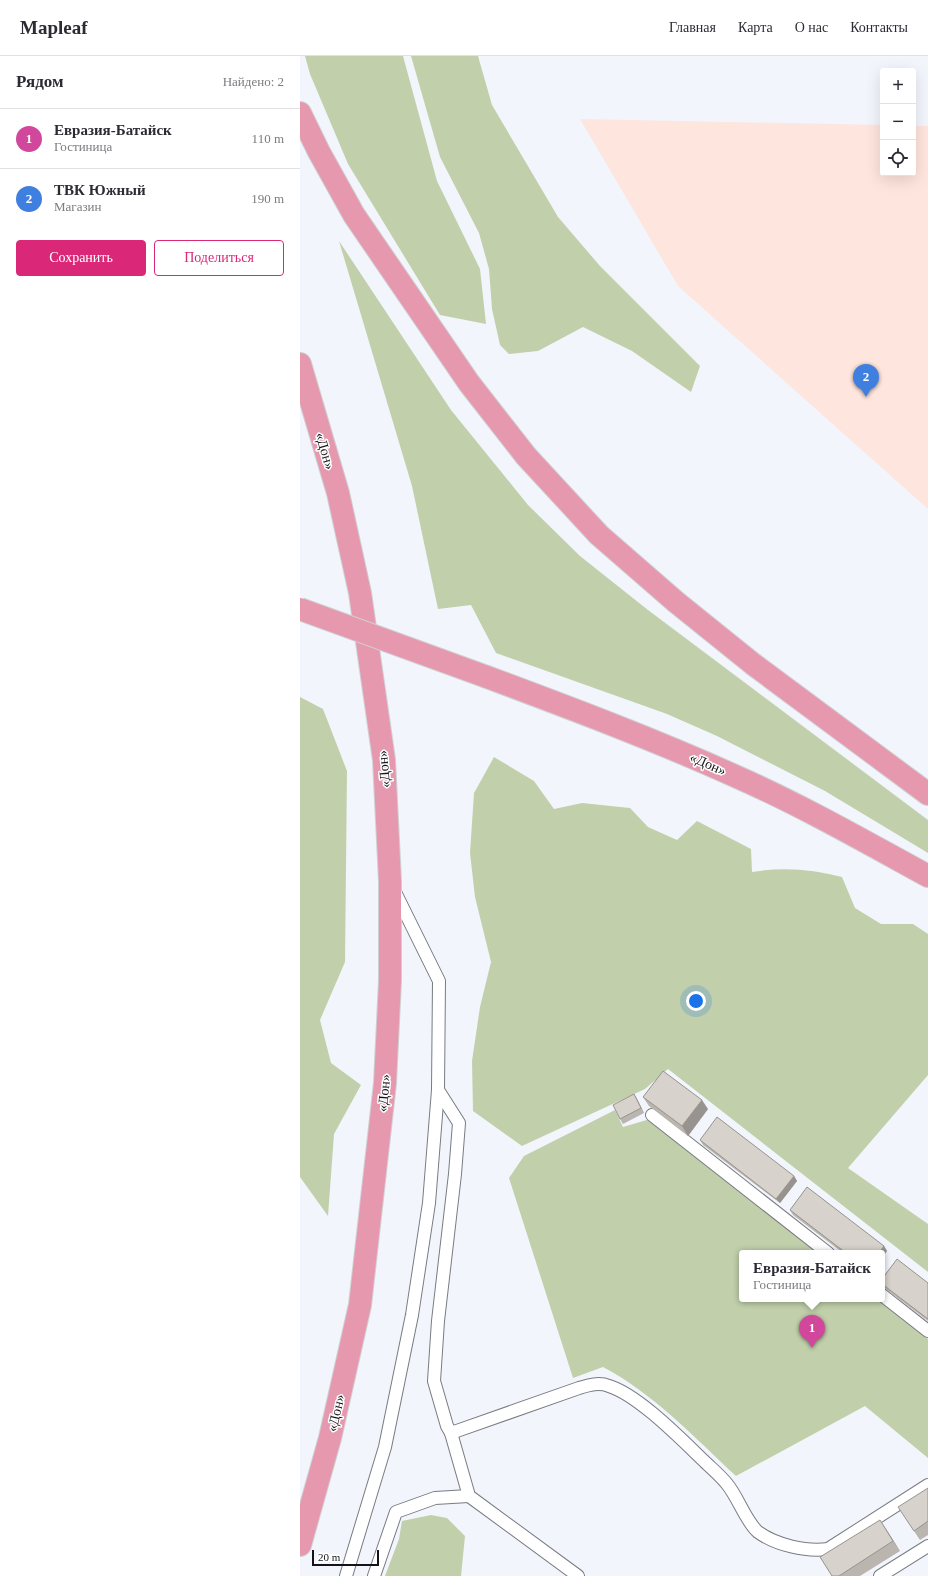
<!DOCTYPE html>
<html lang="ru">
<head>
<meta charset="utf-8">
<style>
	:root { --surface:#fff; --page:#f7f7f7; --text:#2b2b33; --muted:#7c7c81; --line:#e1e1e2; --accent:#db2777 }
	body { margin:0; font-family:Georgia,serif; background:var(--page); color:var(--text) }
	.controls { position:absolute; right:12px; top:12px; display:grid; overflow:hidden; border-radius:4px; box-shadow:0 4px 16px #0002 }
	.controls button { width:36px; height:36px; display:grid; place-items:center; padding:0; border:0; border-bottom:1px solid var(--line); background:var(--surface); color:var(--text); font:20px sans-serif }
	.scale { position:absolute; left:12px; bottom:10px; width:67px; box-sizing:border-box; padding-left:4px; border:2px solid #131417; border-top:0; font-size:11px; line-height:14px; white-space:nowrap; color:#131417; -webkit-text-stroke:3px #fff; paint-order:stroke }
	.you { position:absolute; left:396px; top:945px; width:14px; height:14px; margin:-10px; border:3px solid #fff; border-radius:50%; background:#1a73e8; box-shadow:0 0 0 6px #1a73e833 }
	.badge { display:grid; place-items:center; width:26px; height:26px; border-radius:50%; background:var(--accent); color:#fff; font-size:13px; font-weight:700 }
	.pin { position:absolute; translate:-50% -33px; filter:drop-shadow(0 1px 2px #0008) }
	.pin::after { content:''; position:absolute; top:21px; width:14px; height:12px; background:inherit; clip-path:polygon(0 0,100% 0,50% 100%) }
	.popup { position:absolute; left:439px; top:1194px; width:146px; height:52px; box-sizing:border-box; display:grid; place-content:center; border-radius:4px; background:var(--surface); filter:drop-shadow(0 1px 3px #0005); font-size:13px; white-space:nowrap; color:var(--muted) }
	.popup b { font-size:15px; color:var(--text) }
	.popup::after { content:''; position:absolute; left:50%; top:100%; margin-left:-8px; border:8px solid transparent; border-top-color:var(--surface) }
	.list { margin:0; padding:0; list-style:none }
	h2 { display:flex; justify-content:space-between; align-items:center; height:52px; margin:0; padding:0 16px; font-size:17px }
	h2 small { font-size:13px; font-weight:400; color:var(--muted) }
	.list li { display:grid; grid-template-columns:26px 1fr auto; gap:12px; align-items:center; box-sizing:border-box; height:60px; padding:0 16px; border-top:1px solid var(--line) }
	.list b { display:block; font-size:15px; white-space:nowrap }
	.list p { margin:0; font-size:13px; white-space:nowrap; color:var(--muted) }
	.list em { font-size:13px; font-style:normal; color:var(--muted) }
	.actions { display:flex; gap:8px; padding:12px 16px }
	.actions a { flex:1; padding:9px 0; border:1px solid var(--accent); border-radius:4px; text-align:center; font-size:14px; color:var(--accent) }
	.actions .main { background:var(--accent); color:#fff }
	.icon { flex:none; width:22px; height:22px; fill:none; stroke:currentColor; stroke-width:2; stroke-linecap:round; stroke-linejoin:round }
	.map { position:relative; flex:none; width:628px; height:1520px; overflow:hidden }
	header { display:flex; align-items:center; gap:24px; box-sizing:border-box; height:56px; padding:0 20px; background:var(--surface); border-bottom:1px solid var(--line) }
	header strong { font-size:19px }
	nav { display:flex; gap:22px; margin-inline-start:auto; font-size:14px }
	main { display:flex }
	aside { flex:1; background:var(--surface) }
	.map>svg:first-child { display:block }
</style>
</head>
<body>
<header>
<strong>Mapleaf</strong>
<nav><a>Главная</a><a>Карта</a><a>О нас</a><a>Контакты</a></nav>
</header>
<main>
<aside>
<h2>Рядом<small>Найдено: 2</small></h2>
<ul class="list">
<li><span class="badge" style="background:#d1479c">1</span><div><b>Евразия-Батайск</b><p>Гостиница</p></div><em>110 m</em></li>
<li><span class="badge" style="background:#3f7fe0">2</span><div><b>ТВК Южный</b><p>Магазин</p></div><em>190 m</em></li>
</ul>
<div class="actions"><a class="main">Сохранить</a><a>Поделиться</a></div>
</aside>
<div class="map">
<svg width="628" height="1520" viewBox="0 0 628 1520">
	<rect width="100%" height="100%" fill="#f2f5fc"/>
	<path fill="#fee5dd" d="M280 63 583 69V117H613V70H628V453L378 230Z"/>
	<g fill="#c1d0ab">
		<path d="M5 0H103L137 125 180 213 186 268 140 259 48 108 10 18Z"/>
		<path d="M111 0H178L192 49 258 161 300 210 400 310 391 336 332 295 283 271 238 295 209 298 200 289 192 253 189 213 179 177 140 101Z"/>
		<path d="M39 185 151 354 228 449 280 500 348 554 628 764V797L525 735 417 680 367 658 196 597 171 549 138 553 112 430Z"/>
		<path d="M0 641 23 653 47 715 45 906 20 964 31 1007 61 1029 34 1078 28 1160 0 1121Z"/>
		<path d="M194 701 234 725 254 753 282 747 330 752 348 771 377 784 397 765 451 793 452 816C483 811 512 813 542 821L555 852 581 868H613L628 878V1019L548 1112 628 1168V1216L368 1013 345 1033 222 1090 173 1055 172 1005 180 951 191 906 175 841 170 797 174 737Z"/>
		<path d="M315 1054 323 1071 350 1063 520 1197H442V1243H578L628 1283V1402L565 1350 436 1420C394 1381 354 1338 303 1311L273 1322 209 1122 224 1100Z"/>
		<path d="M131 1459 147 1462 165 1480 161 1520H85L99 1483 102 1465Z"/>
	</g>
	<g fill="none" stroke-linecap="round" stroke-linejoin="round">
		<defs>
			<g id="service">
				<path d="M138 1034 159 1067 155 1118 138 1265 134 1325 147 1370 151 1377 169 1440 278 1520"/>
				<path d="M352 1059 528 1197"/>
				<path d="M582 1239 628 1275"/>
				<path d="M151 1377 279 1332C289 1329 299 1326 309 1330 338 1339 380 1382 403 1404 411 1412 420 1419 427 1428 438 1441 446 1466 458 1476 476 1489 506 1496 528 1493L628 1429"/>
				<path d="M46 1520 85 1391 112 1259 129 1147 138 1034 139 925 94 834"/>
				<path d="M74 1520 96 1456 135 1442 169 1440"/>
				<path d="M580 1520 628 1490"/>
			</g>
			<g id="trunk">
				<path d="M0 57 19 96 54 159 169 327 226 400 299 479 376 546 453 608 628 738"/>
				<path d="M0 308 38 437 60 537 84 704 90 825V925L85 1027 60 1249 30 1382 0 1489"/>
				<path d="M187 621C270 652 353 683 435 720 501 749 564 785 628 820"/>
			</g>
		</defs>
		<use href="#service" stroke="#797b82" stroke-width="14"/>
		<use href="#trunk" stroke="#d0d0d1" stroke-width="24"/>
		<use href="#service" stroke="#fff" stroke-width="12"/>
		<use href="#trunk" stroke="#e698af" stroke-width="22"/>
		<defs>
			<path id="trunk-bridge" d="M0 553 187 621"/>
		</defs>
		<use href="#trunk-bridge" stroke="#d0d0d1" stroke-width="24" stroke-linecap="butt"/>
		<use href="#trunk-bridge" stroke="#e698af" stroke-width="22"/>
	</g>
	<g fill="#bab5af">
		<path d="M334 1038 337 1043 344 1057 323 1068 320 1063Z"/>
		<path d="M343 1041 408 1053 388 1080 349 1050Z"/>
		<path d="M400 1084 494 1120 497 1125 480 1147 403 1089Z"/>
		<path d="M490 1154 584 1190 587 1195 582 1202V1197H543L493 1159Z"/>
		<path d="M582 1223 628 1227V1265L583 1231 582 1229Z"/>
		<path d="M628 1432V1479L620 1484 614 1475Z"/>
		<path d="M586 1473 600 1495 560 1520H532Z"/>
	</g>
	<g fill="#97938f">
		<path d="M334 1038 337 1043 344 1057 341 1052Z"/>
		<path d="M402 1044 408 1053 388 1080 382 1070Z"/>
		<path d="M494 1120 497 1125 480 1147 476 1143Z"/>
		<path d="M584 1190 587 1195 582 1202V1197H579Z"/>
		<path d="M580 1464 586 1473 600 1495 593 1485Z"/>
	</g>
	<g fill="#d8d2cc" stroke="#97938f">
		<path d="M363 1015 402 1044 382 1070 343 1041Z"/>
		<path d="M334 1038 341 1052 320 1063 313 1049Z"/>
		<path d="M417 1061 494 1120 476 1143 400 1084Z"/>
		<path d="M507 1131 584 1190 579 1197H546L490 1154Z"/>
		<path d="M597 1203 628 1227V1263L582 1228V1223Z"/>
		<path d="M628 1432V1465L614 1475 598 1451Z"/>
		<path d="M580 1464 593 1485 539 1520H532L520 1501Z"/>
	</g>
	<g text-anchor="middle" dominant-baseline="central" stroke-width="3" stroke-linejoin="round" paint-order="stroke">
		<g font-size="14" fill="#131417" stroke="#fff">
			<text transform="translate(25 395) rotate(74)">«Дон»</text>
			<text transform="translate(408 708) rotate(24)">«Дон»</text>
			<text transform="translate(84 713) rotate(-95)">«Дон»</text>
			<text transform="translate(84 1037) rotate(-85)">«Дон»</text>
			<text transform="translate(36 1357) rotate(-77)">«Дон»</text>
		</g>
	</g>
</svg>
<div class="controls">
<button>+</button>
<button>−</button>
<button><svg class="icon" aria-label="locate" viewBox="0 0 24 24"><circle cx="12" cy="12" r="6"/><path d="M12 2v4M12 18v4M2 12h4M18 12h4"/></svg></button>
</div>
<div class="scale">20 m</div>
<div class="you"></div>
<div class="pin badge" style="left:512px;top:1292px;background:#d1479c">1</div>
<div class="popup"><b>Евразия-Батайск</b>Гостиница</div>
<div class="pin badge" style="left:566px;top:341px;background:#3f7fe0">2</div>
</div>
</main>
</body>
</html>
